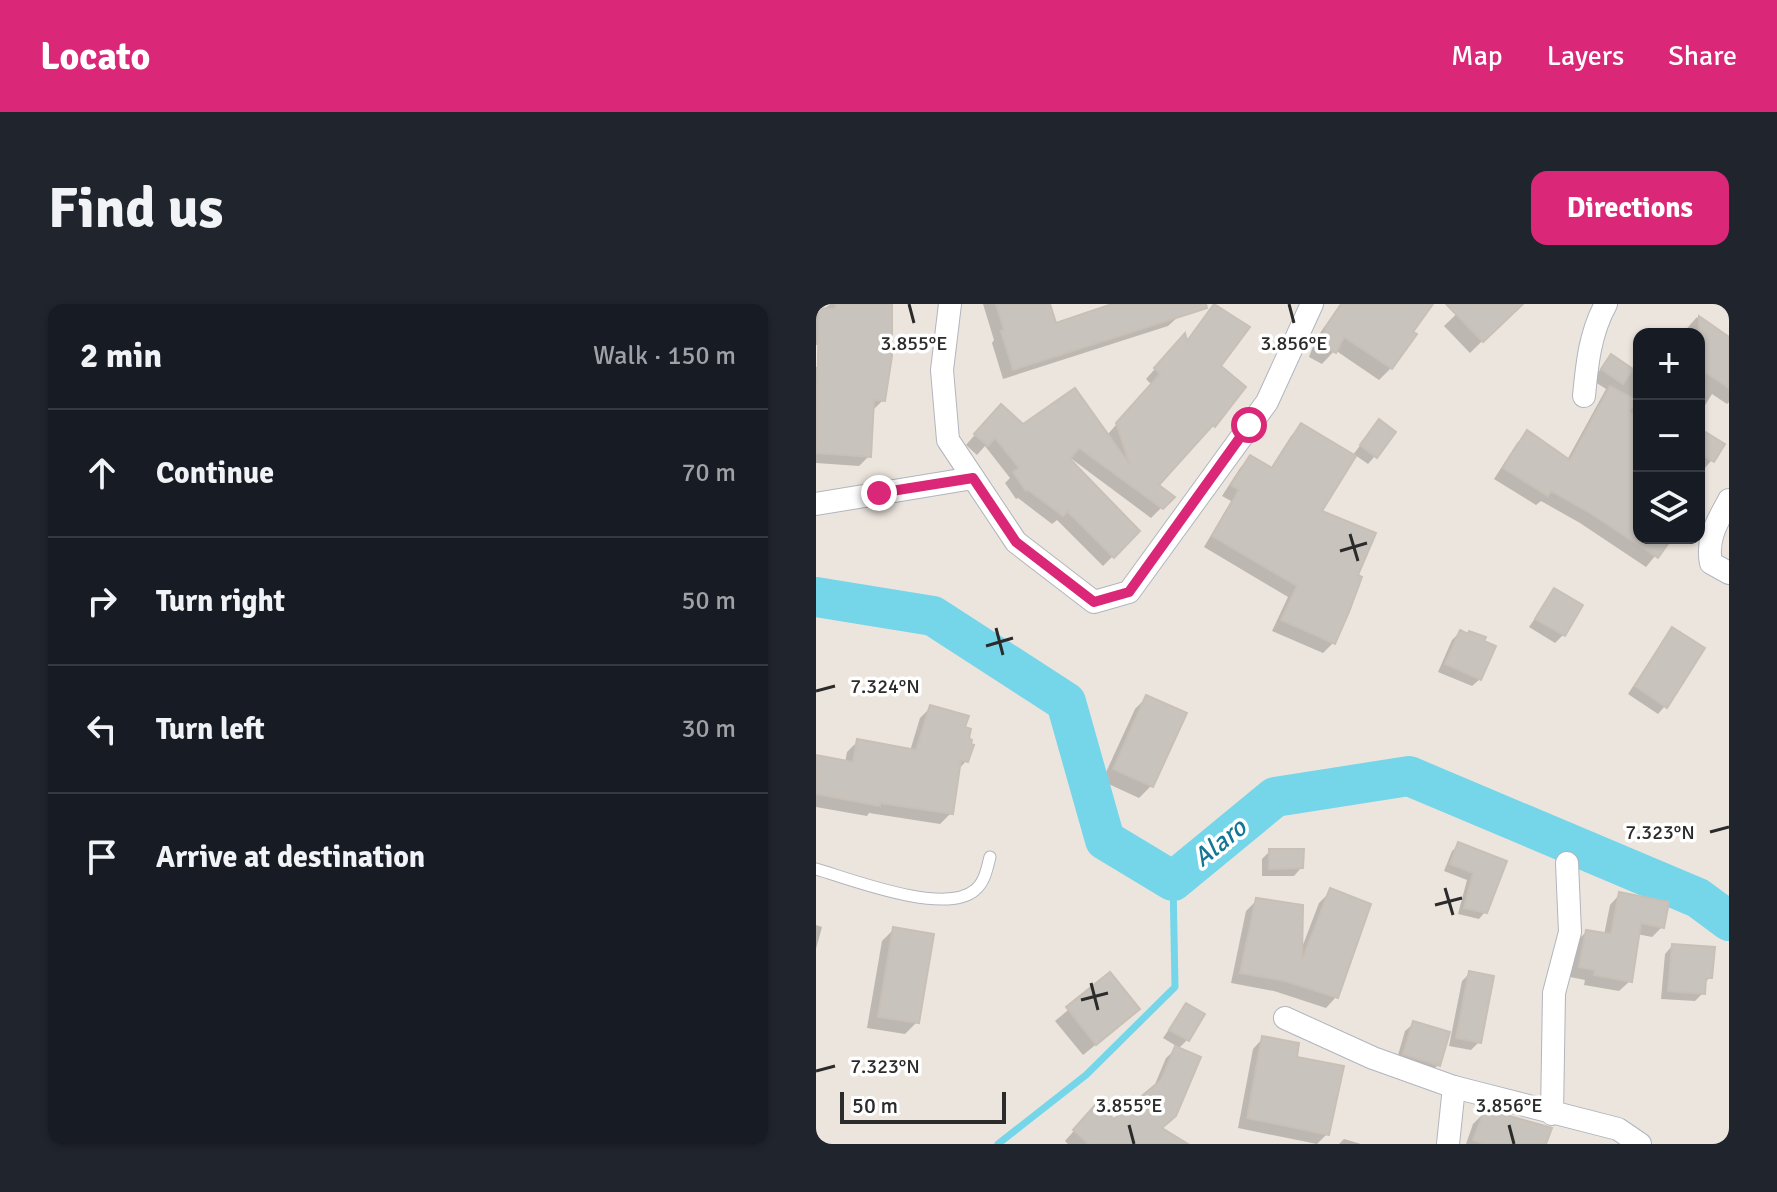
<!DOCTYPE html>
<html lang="en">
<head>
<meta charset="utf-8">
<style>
	:root { --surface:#171b24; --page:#20242c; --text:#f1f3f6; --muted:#9ea1a6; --line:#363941; --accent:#db2777 }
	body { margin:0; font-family:Signika,sans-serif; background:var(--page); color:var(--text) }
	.controls { position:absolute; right:24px; top:24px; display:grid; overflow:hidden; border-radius:16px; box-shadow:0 2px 6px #0004 }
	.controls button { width:72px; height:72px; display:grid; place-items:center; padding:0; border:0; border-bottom:2px solid var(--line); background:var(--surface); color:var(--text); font:40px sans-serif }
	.scale { position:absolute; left:24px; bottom:20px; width:166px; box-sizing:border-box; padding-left:8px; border:4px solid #2b2b2b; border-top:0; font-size:22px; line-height:28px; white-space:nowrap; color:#2b2b2b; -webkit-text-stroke:6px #fff; paint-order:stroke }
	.stop { position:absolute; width:24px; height:24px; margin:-18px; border:6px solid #db2777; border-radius:50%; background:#fff }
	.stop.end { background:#db2777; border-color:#fff; box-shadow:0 2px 8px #0008 }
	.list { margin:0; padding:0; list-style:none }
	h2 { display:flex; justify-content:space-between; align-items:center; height:104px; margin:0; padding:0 32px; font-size:34px }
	h2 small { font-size:26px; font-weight:400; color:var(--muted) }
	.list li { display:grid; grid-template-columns:52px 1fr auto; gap:24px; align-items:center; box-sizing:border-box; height:128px; padding:0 32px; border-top:2px solid var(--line) }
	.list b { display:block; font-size:30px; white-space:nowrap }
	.list em { font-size:26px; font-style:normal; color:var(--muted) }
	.icon { flex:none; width:44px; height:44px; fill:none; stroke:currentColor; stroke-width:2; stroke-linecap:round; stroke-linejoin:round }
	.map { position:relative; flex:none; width:913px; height:840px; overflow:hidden; border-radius:16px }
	header { display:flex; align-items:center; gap:48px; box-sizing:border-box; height:112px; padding:0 40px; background:var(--accent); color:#fff }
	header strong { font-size:38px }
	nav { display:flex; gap:44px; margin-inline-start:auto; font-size:28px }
	.intro { display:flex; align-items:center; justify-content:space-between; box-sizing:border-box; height:192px; padding:0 48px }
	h1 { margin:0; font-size:56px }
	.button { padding:20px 36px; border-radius:16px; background:var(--accent); color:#fff; font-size:28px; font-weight:700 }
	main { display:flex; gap:48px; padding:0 48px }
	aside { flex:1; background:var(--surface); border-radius:16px; box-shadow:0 2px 6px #0004 }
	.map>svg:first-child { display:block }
</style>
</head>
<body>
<header>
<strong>Locato</strong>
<nav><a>Map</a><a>Layers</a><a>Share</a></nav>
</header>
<div class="intro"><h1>Find us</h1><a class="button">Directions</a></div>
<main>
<aside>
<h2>2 min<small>Walk · 150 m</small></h2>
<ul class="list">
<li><svg class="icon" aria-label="ahead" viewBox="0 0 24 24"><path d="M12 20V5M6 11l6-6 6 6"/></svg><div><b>Continue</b></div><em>70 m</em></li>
<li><svg class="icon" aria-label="right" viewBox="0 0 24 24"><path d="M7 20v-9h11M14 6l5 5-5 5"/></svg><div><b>Turn right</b></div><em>50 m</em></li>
<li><svg class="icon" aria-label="left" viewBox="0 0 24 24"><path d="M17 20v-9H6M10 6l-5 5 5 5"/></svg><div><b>Turn left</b></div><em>30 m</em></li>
<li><svg class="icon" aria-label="arrive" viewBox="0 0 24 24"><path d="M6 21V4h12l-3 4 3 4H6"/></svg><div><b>Arrive at destination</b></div></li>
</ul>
</aside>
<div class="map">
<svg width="913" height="840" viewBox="0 0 913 840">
	<rect width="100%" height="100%" fill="#ece5de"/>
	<g fill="#0003">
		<path d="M15 0H74L62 46 0 41V10Z"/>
		<path d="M167 0H232L239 21 302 0H360L363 12 352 22 187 75 176 39 178 36Z"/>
		<path d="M524 0H614L595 28 596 29 575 64 563 76 519 46 506 60 493 53 500 35Z"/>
		<path d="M651 0H704L654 49 628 22Z"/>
		<path d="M399 2 403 62 427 84 397 122 340 181 356 193 335 214 249 150 322 227 287 262 241 216 236 220 202 194 200 195 189 179 194 174 169 142 161 151 150 141 175 112 207 123 291 131 336 81 330 75 360 41 370 39Z"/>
		<path d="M881 13 913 35V98L911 100 896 90 883 111V30H866Z"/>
		<path d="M795 52 823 72V234H854L830 263 764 219 725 197 720 201 678 175 701 139 711 129 751 156 790 85 776 76Z"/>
		<path d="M0 63 72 64 67 96 57 106 53 152 43 162 0 159Z"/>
		<path d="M563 117 559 152 552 160 539 151 503 208 539 272 517 339 507 349 456 327 472 293 388 243 415 197 406 192 424 164 434 153 454 165 475 132 486 121 536 152Z"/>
		<path d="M883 126 896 156 886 167 883 165Z"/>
		<path d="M739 286 765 301 747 331 739 339 713 323Z"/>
		<path d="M856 326 849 402 842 410 812 390 849 333Z"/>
		<path d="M644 328 664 375 656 382 622 368 636 336Z"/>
		<path d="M331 393 335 482 323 494 286 477 319 405Z"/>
		<path d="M115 403 150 457 142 466 135 509 124 520 53 509 51 512 0 503V453L29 459 31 448 42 437 94 447 104 414Z"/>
		<path d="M643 541 689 558 669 608 663 615 642 610 651 576 628 567 636 547Z"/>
		<path d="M454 547 485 564 478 572H446V555Z"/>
		<path d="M514 588 520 693 510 704 458 687 415 679 430 607 441 596 485 646 503 599Z"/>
		<path d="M804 590 846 623 836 633 821 630 814 677 803 687 768 681 769 676 754 673 760 638 770 628 788 631 794 601Z"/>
		<path d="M0 621 6 623 0 645Z"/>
		<path d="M78 625 101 718 89 730 51 724 66 637Z"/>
		<path d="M856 642 894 673 888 680 887 689 879 697 845 695 849 650Z"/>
		<path d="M654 669 663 738 655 746 633 742 646 677Z"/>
		<path d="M294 671 310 716 267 751 239 717Z"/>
		<path d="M370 701 387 711 371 736 362 745 344 824 368 840H252L249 837 271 812 298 818 337 785 350 754 362 743 347 734Z"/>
		<path d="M597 720 622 761 614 769 580 758 589 727Z"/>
		<path d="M447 734 478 754 511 830 501 840 422 824 437 745Z"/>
		<path d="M669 808 728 840H650L657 820Z"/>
		<path d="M528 835 545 840H523Z"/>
	</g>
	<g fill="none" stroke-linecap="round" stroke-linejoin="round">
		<path stroke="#75d6ea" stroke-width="7" d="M182 840 270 771 359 683 357 577"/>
		<path stroke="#75d6ea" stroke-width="40" d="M0 293 117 312 250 398 289 536 357 577 459 493 593 472 882 594 913 617"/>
	</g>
	<g fill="#c8c3bc" stroke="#c8c0b7" stroke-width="2">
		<path d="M20 0H76V52L69 97 58 96 55 153 0 149 3 4 19 5Z"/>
		<path d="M180 0H234L240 19 296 0H390L391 4 197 66 185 27 188 26Z"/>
		<path d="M398 0 434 23 405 62 430 83 399 123 397 121 343 181 359 193 347 205 263 144 254 155 324 227 298 254 251 207 247 212 212 186 210 187 197 168 203 164 179 134 172 142 158 130 185 100 207 120 259 84 314 161 300 119 344 70 338 64 369 29 371 37Z"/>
		<path d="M526 0H617L597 28 601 30 576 65 528 33 520 49 503 41 511 21Z"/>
		<path d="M630 0H707L667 38Z"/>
		<path d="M883 12 913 33V84L883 64Z"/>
		<path d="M795 50 817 65 807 80 785 65Z"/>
		<path d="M794 82 820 96 813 108 823 114V234H856L842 254 774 209 735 187 732 192 687 164 711 126 754 156Z"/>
		<path d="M563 115 580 128 561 154 544 141Z"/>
		<path d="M485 119 540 152 506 207 560 229 542 271 546 273 533 308 519 340 465 316 481 282 396 232 423 186 415 181 434 151 456 164Z"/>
		<path d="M883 124 909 140 898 158 883 149Z"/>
		<path d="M738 284 767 301 749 332 719 315Z"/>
		<path d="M856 323 889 344 851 404 819 382Z"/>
		<path d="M644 326 652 330 653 327 670 333 668 337 680 342 665 376 629 360Z"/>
		<path d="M330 391 371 409 337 483 297 465Z"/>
		<path d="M114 401 153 412 149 423 155 425 153 434 156 436 155 440 158 441 152 458 145 456 137 510 64 499V502L0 490V451L37 458 41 435 100 446Z"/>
		<path d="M642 538 691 557 671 609 648 604 657 569 634 560Z"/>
		<path d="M453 545H488L487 564 453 565Z"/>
		<path d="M514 584 555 600 522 694 469 677 424 669 440 594 487 601 486 656Z"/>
		<path d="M803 588 853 598 848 624 825 619 816 678 778 671 779 666 763 663 770 626 795 630Z"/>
		<path d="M77 623 118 630 103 719 62 713Z"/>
		<path d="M856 640 899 643 896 674H890L889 690 852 687Z"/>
		<path d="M653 667 678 672 665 739 640 734Z"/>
		<path d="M294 668 324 705 280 741 250 703Z"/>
		<path d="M370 699 389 710 373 737 353 726Z"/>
		<path d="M597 717 634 728 624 762 587 750Z"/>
		<path d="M446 732 483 739 481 753 528 762 513 831 431 814Z"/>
		<path d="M359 742 385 753 360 812 346 824 372 840H273L257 826 280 800 298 815 345 776Z"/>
		<path d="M669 805 736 824 730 840H668L657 836Z"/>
	</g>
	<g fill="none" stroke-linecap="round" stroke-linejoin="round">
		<defs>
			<path id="service" d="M0 565C34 575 129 612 159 586 169 578 171 564 174 553"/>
			<g id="minor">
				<path d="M134 0 126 66 132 136 200 238 278 298 313 288 451 98 496 0"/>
				<path d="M768 92C771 60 774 29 790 0"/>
				<path d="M913 196C902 217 890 234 895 259L913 269"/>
				<path d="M0 200 157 174"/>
				<path d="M469 714 557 754 638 783 802 825 824 840"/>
				<path d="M736 810 738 689 754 628 751 559"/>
				<path d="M632 840 638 783"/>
			</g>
		</defs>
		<use href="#service" stroke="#b1b5be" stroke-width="13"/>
		<use href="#minor" stroke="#b1b5be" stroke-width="24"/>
		<use href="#service" stroke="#fff" stroke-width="11"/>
		<use href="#minor" stroke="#fff" stroke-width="22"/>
	</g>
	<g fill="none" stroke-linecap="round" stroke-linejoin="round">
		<path stroke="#db2777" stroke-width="10" d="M63 189 157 174 200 238 278 298 313 288 433 121"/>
	</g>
	<path fill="none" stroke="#2b2b2b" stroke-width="3" d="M93 0 98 19M473 0 478 19M534 230 542 257M524 247 551 239M180 324 187 351M170 342 197 334M0 387 19 382M894 528 913 523M629 584 637 611M619 601 646 594M275 679 282 706M265 696 292 689M0 767 19 762M313 821 318 840M693 821 698 840"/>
	<g text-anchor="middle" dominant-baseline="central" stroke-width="7" stroke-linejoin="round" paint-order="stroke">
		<g font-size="26" font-style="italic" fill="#137697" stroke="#fff">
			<text transform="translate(404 539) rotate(-39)">Alaro</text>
		</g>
	</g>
	<g font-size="20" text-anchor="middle" fill="#2b2b2b" stroke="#fff" stroke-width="7" stroke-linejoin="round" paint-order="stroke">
		<text x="98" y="46">3.855°E</text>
		<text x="478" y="46">3.856°E</text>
		<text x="69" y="389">7.324°N</text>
		<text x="844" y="535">7.323°N</text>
		<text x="69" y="769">7.323°N</text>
		<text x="313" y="808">3.855°E</text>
		<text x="693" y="808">3.856°E</text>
	</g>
</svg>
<div class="controls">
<button>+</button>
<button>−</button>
<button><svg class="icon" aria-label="layers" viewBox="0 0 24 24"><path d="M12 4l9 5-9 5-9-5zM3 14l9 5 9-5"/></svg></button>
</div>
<div class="scale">50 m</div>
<div class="stop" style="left:433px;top:121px"></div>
<div class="stop end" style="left:63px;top:189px"></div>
</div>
</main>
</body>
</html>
